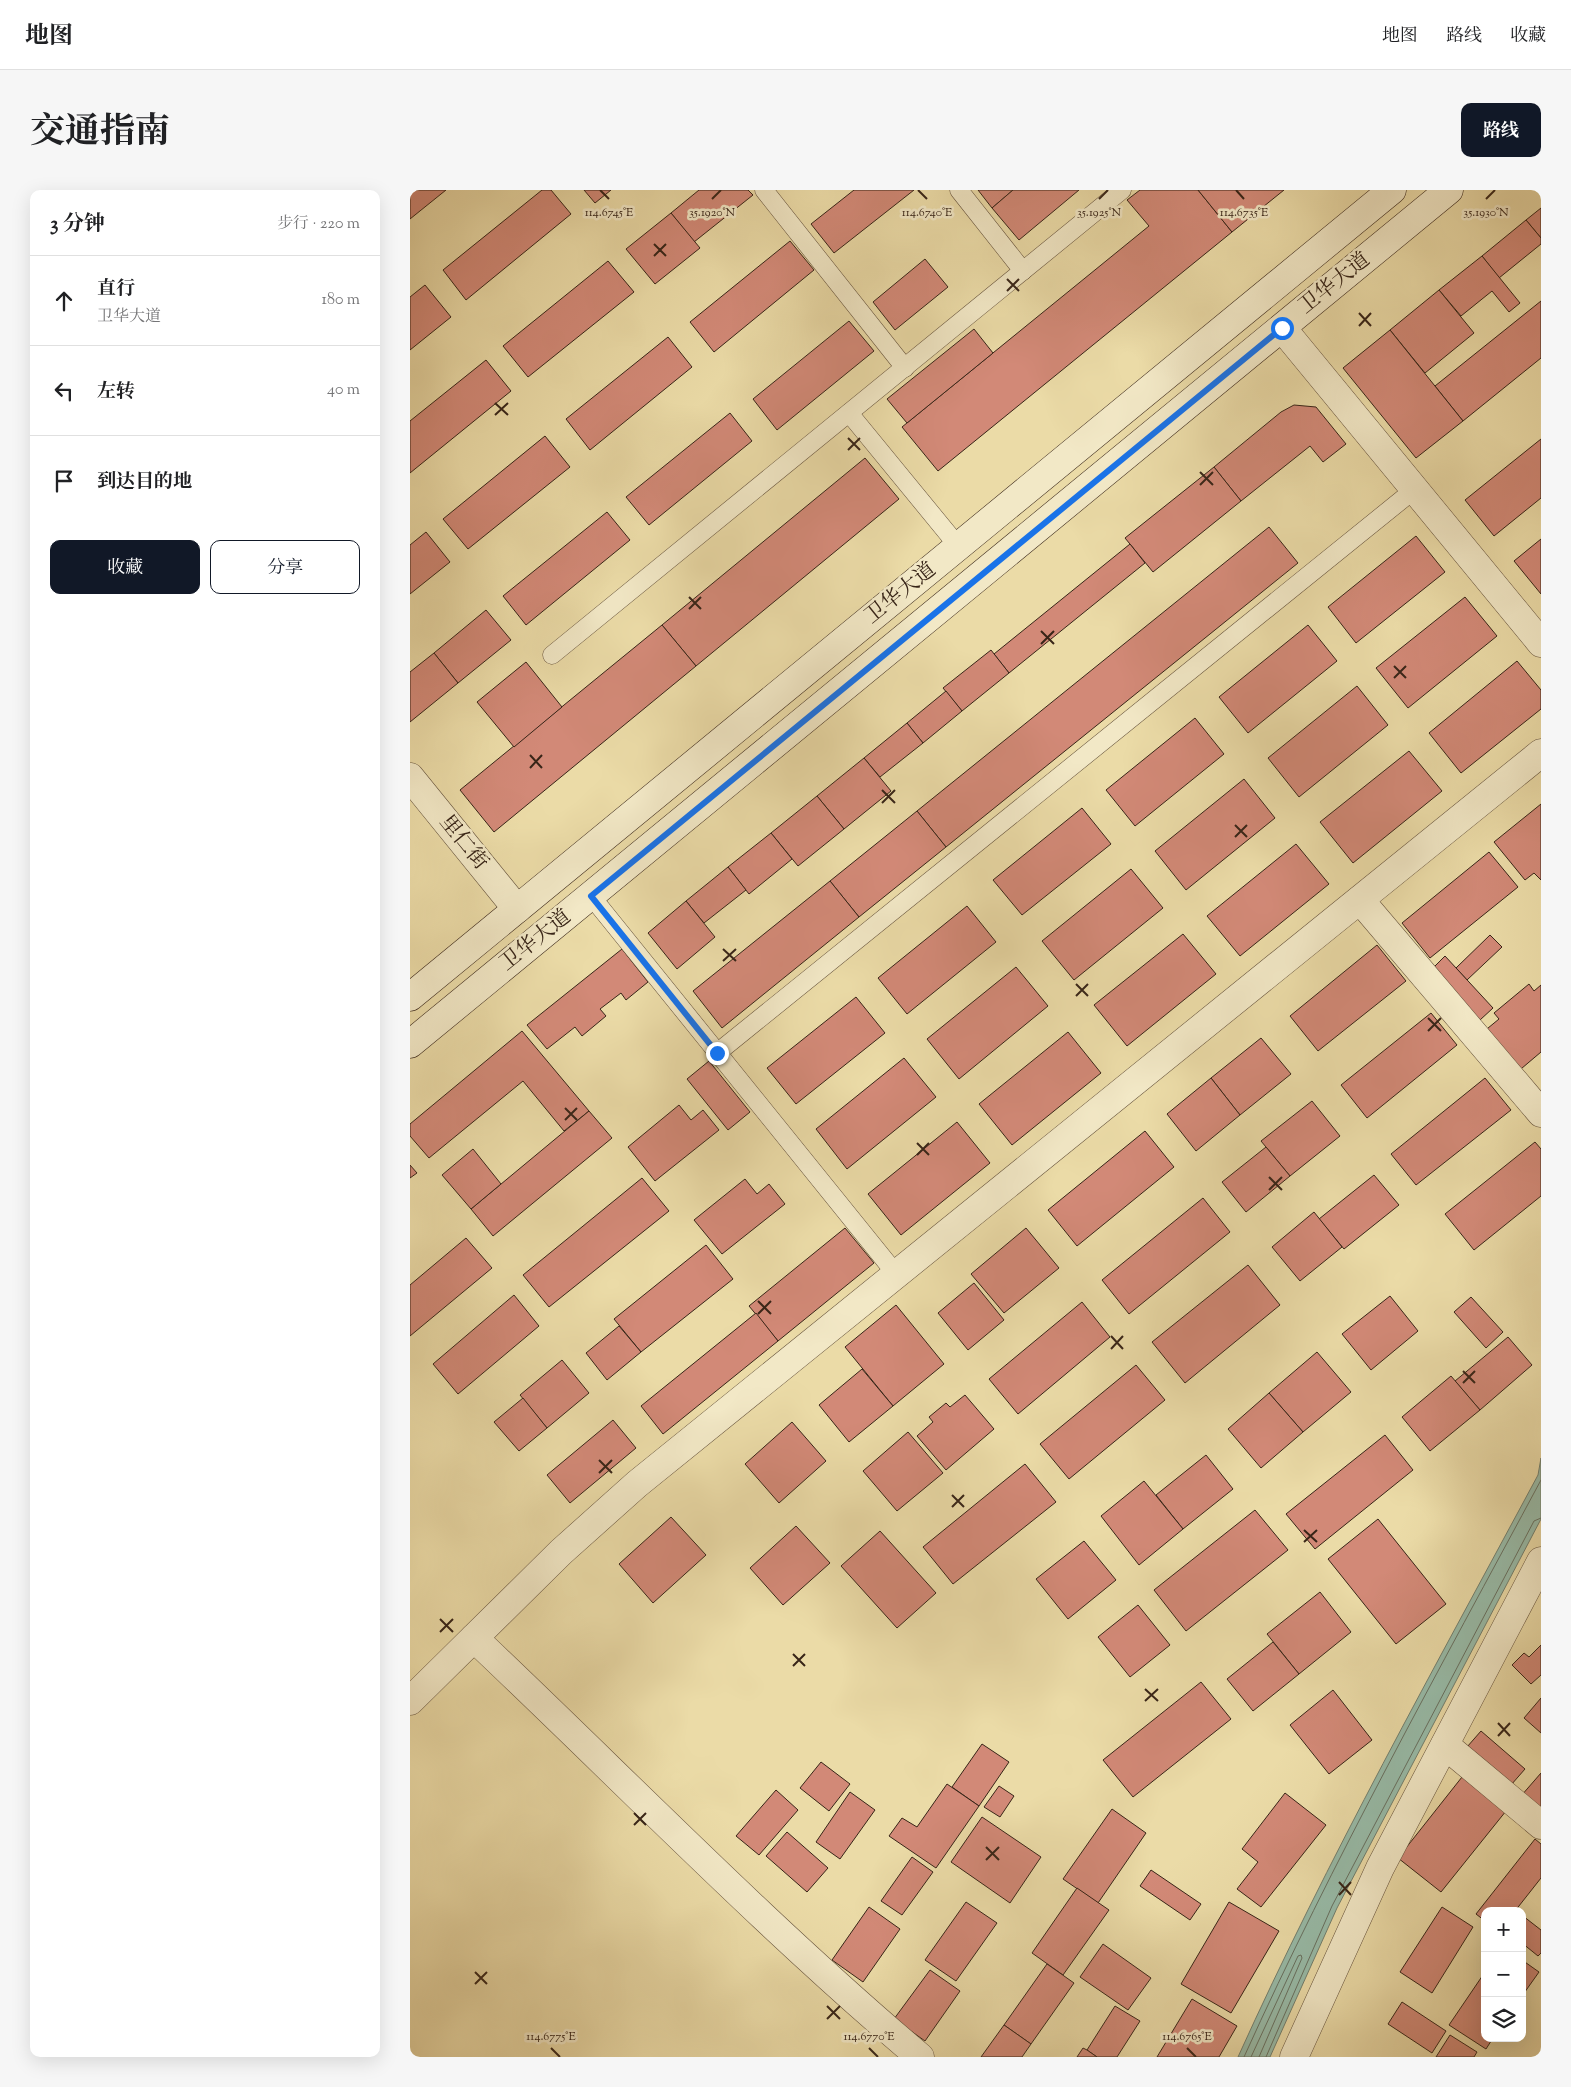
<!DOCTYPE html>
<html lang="zh">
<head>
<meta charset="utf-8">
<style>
	:root { --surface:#fff; --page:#f6f6f6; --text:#202124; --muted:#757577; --line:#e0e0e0; --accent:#111827 }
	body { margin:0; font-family:"Sorts Mill Goudy","Noto Serif SC",serif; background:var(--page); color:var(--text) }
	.controls { position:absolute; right:15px; bottom:15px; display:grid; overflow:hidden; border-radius:10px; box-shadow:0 5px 20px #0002 }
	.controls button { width:45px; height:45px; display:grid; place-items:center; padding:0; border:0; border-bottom:1px solid var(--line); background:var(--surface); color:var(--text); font:25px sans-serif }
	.stop { position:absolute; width:15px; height:15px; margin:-11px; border:4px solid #1a73e8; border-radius:50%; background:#fff }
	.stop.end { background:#1a73e8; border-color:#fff; box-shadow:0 1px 5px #0008 }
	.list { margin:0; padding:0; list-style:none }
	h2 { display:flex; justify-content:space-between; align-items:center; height:65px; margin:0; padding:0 20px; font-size:21px }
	h2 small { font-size:16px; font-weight:400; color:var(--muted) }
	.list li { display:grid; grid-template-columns:32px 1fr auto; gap:15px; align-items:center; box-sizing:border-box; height:90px; padding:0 20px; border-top:1px solid var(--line) }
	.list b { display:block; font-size:19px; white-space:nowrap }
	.list p { margin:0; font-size:16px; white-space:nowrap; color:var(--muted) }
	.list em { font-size:16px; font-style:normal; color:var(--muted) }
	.actions { display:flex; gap:10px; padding:15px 20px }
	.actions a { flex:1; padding:11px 0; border:1px solid var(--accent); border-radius:10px; text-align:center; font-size:18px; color:var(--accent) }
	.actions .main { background:var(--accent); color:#fff }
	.icon { flex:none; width:28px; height:28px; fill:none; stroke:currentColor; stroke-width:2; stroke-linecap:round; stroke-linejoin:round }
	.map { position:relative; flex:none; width:1131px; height:1867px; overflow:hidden; border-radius:10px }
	header { display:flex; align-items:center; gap:30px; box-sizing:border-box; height:70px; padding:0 25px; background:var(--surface); border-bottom:1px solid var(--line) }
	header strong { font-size:24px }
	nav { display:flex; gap:28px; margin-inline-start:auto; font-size:18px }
	.intro { display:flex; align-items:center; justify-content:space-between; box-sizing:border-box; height:120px; padding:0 30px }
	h1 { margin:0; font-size:35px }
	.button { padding:12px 22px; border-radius:10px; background:var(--accent); color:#fff; font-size:18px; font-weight:700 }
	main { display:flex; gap:30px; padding:0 30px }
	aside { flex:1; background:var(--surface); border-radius:10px; box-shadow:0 5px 20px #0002 }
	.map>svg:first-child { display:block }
</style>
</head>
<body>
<header>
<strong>地图</strong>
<nav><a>地图</a><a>路线</a><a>收藏</a></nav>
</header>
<div class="intro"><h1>交通指南</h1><a class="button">路线</a></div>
<main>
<aside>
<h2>3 分钟<small>步行 · 220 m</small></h2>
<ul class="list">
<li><svg class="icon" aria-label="ahead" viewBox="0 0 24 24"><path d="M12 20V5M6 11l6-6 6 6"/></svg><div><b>直行</b><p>卫华大道</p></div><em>180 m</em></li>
<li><svg class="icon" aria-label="left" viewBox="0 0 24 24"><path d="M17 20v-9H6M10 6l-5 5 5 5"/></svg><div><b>左转</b></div><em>40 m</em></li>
<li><svg class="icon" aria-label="arrive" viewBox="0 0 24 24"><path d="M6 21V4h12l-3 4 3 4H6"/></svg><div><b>到达目的地</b></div></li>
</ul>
<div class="actions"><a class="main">收藏</a><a>分享</a></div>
</aside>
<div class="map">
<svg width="1131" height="1867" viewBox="0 0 1131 1867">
	<rect width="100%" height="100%" fill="#ebdba7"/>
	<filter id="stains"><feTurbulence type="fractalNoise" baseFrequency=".004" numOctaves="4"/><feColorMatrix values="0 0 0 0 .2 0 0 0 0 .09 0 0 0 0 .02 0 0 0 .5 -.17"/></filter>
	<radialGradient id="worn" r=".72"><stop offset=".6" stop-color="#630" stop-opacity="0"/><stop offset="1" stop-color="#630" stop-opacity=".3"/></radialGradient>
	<path fill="#98bba8" stroke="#727f6e" d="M1131 1268V1329L927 1718 860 1867H828C918 1668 1025 1477 1128 1285Z"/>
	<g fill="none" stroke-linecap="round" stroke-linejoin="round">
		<g stroke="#687060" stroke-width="1">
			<path d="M834 1867C923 1670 1029 1480 1131 1290"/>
			<path d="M841 1867 888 1766 891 1765 892 1768 849 1867"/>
			<path d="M856 1867 922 1716 1124 1331 1131 1328"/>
		</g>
	</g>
	<g fill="#d28977" stroke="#382518">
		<path d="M0 0H36L0 29Z"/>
		<path d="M132 0H141L161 24 56 110 33 80Z"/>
		<path d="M174 0H201L185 13Z"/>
		<path d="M289 0H338L343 5 284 52 261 23Z"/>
		<path d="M444 0H504L424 63 401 34Z"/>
		<path d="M568 0H603L582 18Z"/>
		<path d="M603 0H669L609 50 582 18Z"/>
		<path d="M730 0H788L822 42 528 281 492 237 739 36 717 10Z"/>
		<path d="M788 0H874L822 42Z"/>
		<path d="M1131 18V48L1116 30Z"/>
		<path d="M261 23 290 58 245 94 216 59Z"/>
		<path d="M1116 30 1131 48V54L1089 88 1072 66Z"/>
		<path d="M380 51 404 80 304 162 280 132Z"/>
		<path d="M1072 66 1110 113 1099 122 1082 101 1051 126 1029 100Z"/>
		<path d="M515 69 538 97 485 140 463 112Z"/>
		<path d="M198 71 224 102 118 187 93 156Z"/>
		<path d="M15 95 41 127 0 160V107Z"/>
		<path d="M1029 100 1064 143 1015 183 980 140Z"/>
		<path d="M1131 111V168L1053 231 1025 196Z"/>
		<path d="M439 131 464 161 367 240 343 209Z"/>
		<path d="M564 139 583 163 497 233 477 209Z"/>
		<path d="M980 140 1053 231 1006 268 933 178Z"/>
		<path d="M258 147 282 177 180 260 156 229Z"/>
		<path d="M76 170 101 201 0 283V231Z"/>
		<path d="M884 215 906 217 936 254 913 272 900 256 831 311 804 277 871 222Z"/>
		<path d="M320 223 342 251 239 335 216 307Z"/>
		<path d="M135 246 160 277 58 359 33 329Z"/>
		<path d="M1131 249V308L1084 346 1055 310Z"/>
		<path d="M455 268 489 309 286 476 252 435Z"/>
		<path d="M804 277 831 311 743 382 715 348Z"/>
		<path d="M197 322 220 350 116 435 93 406Z"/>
		<path d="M859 337 888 373 536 657 507 621Z"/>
		<path d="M16 342 40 372 0 404V355Z"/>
		<path d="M1006 346 1035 382 946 453 918 417Z"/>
		<path d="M1131 349V404L1104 371Z"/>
		<path d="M720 354 735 373 599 483 584 464Z"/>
		<path d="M1055 407 1087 446 998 518 966 478Z"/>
		<path d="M76 420 101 450 48 493 24 463Z"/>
		<path d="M252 435 286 476 84 642 50 600Z"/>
		<path d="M898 435 927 471 838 543 809 507Z"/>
		<path d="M581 460 599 483 552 521 533 498Z"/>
		<path d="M24 463 48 493 0 532V482Z"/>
		<path d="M1107 471 1131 500V519L1051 583 1019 543Z"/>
		<path d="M116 472 152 517 104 557 67 512Z"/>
		<path d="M947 496 978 535 889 607 858 568Z"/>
		<path d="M536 501 552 521 513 553 497 533Z"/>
		<path d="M785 528 814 564 725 636 696 600Z"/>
		<path d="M497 533 513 553 470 587 454 568Z"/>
		<path d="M999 561 1032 601 943 673 910 632Z"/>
		<path d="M454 568 481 601 434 639 407 606Z"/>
		<path d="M834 589 865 628 776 700 745 661Z"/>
		<path d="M407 606 434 639 388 676 361 643Z"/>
		<path d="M1131 614V690L1124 683 1115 690 1084 652Z"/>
		<path d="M672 618 701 654 612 725 583 690Z"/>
		<path d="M507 621 536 657 449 727 420 691Z"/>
		<path d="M361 643 382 669 339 704 318 677Z"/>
		<path d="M886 654 919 694 830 766 797 726Z"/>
		<path d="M1079 662 1108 697 1020 768 992 733Z"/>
		<path d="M318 677 336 700 294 733 276 711Z"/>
		<path d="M721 679 753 718 664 790 632 751Z"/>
		<path d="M420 691 449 727 312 838 283 801Z"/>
		<path d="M276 711 305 747 267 779 238 743Z"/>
		<path d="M557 716 586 752 497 824 468 788Z"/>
		<path d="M773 744 806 784 717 856 684 815Z"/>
		<path d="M1080 745 1092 757 1057 790 1046 778Z"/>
		<path d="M967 755 996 791 908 861 880 826Z"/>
		<path d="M212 759 238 792 216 810 211 803 190 819 196 826 172 846 165 837 137 859 117 835Z"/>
		<path d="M1035 766 1083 818 1070 830 1022 779Z"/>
		<path d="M606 777 638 816 549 889 517 849Z"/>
		<path d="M1119 794 1124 801 1131 795V862L1105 884 1072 843 1089 829 1084 823Z"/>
		<path d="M446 807 475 843 386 914 357 878Z"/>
		<path d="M1021 823 1047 855 957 928 931 895Z"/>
		<path d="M112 841 179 921 154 941 113 891 19 968 0 946V934Z"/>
		<path d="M658 842 691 883 602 955 569 914Z"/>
		<path d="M851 848 881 884 830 925 801 888Z"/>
		<path d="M494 868 526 907 437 979 406 939Z"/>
		<path d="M299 871 340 922 318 940 277 889Z"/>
		<path d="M801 888 830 925 786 961 757 924Z"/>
		<path d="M1075 888 1101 920 1006 995 981 964Z"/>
		<path d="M902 911 930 946 880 986 851 951Z"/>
		<path d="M269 915 281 930 293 920 309 940 245 991 218 957Z"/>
		<path d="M179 921 202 948 83 1046 61 1019Z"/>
		<path d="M547 932 580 973 491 1045 458 1004Z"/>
		<path d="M735 941 764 977 667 1056 638 1020Z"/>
		<path d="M1125 952 1131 959V1006L1064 1060 1035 1024Z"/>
		<path d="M856 957 880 986 836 1022 812 992Z"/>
		<path d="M63 959 91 994 61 1019 32 985Z"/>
		<path d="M0 975 7 983 0 988Z"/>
		<path d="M964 985 989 1015 934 1059 909 1029Z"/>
		<path d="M232 988 259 1021 139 1117 113 1085Z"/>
		<path d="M335 989 347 1004 359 994 375 1014 312 1064 284 1030Z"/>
		<path d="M793 1008 820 1042 719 1124 692 1090Z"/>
		<path d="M904 1022 932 1057 890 1091 862 1057Z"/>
		<path d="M435 1038 464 1073 368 1151 339 1116Z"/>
		<path d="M616 1038 649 1078 594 1123 561 1084Z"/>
		<path d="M56 1048 82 1078 0 1146V1095Z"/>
		<path d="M296 1055 323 1089 231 1162 204 1129Z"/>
		<path d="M838 1075 870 1115 775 1193 742 1152Z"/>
		<path d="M564 1093 594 1130 558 1160 528 1123Z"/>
		<path d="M104 1105 129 1136 48 1204 23 1174Z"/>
		<path d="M980 1106 1008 1141 961 1180 932 1144Z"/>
		<path d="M1061 1107 1093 1142 1076 1158 1044 1122Z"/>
		<path d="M672 1112 700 1147 608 1224 579 1189Z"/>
		<path d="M486 1115 534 1174 483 1216 435 1157Z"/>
		<path d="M346 1123 368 1151 253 1244 231 1216Z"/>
		<path d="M209 1136 231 1162 197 1190 176 1163Z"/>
		<path d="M1098 1147 1122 1175 1070 1220 1045 1191Z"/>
		<path d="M907 1162 941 1202 893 1242 859 1203Z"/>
		<path d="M152 1170 179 1203 137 1238 110 1205Z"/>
		<path d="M726 1175 755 1210 659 1289 630 1254Z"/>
		<path d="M452 1179 483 1216 439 1252 409 1215Z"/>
		<path d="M1041 1186 1070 1220 1020 1261 992 1227Z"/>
		<path d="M859 1203 893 1242 851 1278 818 1239Z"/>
		<path d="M555 1205 584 1239 536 1280 507 1246 523 1232 519 1227 536 1213 540 1217Z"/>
		<path d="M113 1208 137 1238 109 1261 84 1232Z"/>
		<path d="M203 1230 226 1258 160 1313 137 1285Z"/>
		<path d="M382 1232 416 1271 369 1313 335 1274Z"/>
		<path d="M498 1242 533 1283 487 1321 453 1281Z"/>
		<path d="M975 1245 1003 1280 905 1359 876 1324Z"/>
		<path d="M796 1265 823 1299 773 1339 746 1305Z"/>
		<path d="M615 1274 646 1312 543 1394 513 1357Z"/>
		<path d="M734 1291 773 1339 729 1375 691 1326Z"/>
		<path d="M845 1320 878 1360 776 1441 744 1400Z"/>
		<path d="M261 1327 296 1365 243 1413 209 1374Z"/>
		<path d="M968 1329 1036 1414 986 1454 918 1369Z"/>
		<path d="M386 1336 420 1373 373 1415 340 1378Z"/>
		<path d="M470 1341 526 1403 487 1438 431 1376Z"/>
		<path d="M674 1351 706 1390 658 1429 626 1389Z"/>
		<path d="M910 1402 941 1442 889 1484 857 1444Z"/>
		<path d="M728 1415 760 1455 720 1487 688 1447Z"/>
		<path d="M863 1452 889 1484 843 1521 817 1489Z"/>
		<path d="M1131 1455V1485L1121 1494 1102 1475 1114 1463 1119 1467Z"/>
		<path d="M791 1492 821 1529 723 1607 693 1570Z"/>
		<path d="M923 1500 962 1550 919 1584 880 1535Z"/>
		<path d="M1131 1508V1543L1114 1528Z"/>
		<path d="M1071 1541 1115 1579 1101 1595 1057 1557Z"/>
		<path d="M572 1554 599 1572 569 1616 542 1597Z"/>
		<path d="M411 1572 440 1594 419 1621 390 1598Z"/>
		<path d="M1131 1583V1622L1111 1606Z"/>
		<path d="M1052 1587 1096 1621 1031 1702 988 1668Z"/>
		<path d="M537 1594 569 1616 526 1678 479 1646 492 1628 507 1637Z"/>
		<path d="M589 1596 604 1606 590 1627 574 1617Z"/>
		<path d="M366 1600 388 1620 349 1665 326 1646Z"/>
		<path d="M440 1602 465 1620 430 1669 406 1652Z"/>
		<path d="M875 1603 916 1635 851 1717 827 1699 848 1672 832 1659Z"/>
		<path d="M702 1619 736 1643 688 1713 653 1689Z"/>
		<path d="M572 1627 631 1667 600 1713 541 1672Z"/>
		<path d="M377 1642 418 1678 397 1702 356 1666Z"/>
		<path d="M1125 1649 1131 1654V1688L1105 1721H1075V1731L1066 1724Z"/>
		<path d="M502 1667 523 1682 492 1725 471 1711Z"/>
		<path d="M741 1680 791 1714 780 1730 730 1696Z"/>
		<path d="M667 1698 699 1720 653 1785 622 1763Z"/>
		<path d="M556 1712 587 1733 546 1791 515 1770Z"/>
		<path d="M819 1712 869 1741 821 1823 771 1794Z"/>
		<path d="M459 1717 490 1739 453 1792 422 1770Z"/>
		<path d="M1032 1717 1063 1737 1022 1803 990 1782Z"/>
		<path d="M1113 1726 1131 1740V1763L1128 1766 1112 1753Z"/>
		<path d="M693 1754 741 1788 718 1820 670 1787Z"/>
		<path d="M1112 1770 1129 1782 1112 1806Z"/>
		<path d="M637 1774 664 1793 621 1854 594 1835Z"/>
		<path d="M520 1780 550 1801 515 1851 484 1829Z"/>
		<path d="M1075 1782V1848H1083L1076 1859 1039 1835Z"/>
		<path d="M782 1809 827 1836 809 1867H747Z"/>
		<path d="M992 1812 1036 1841 1022 1863 978 1834Z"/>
		<path d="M705 1816 730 1831 707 1867H687L677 1860Z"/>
		<path d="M594 1835 621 1854 612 1867H571Z"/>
		<path d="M1040 1845 1067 1862 1064 1867H1026Z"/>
		<path d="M673 1858 677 1860 687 1867H667Z"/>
	</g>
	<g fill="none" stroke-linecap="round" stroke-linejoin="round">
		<defs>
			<g id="service">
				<path d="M354 0 495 178"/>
				<path d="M549 0 613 81"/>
				<path d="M439 223 548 356"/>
				<path d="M142 465 712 0"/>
				<path d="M181 706 486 1084"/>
				<path d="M307 863 1005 299"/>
			</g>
			<g id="minor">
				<path d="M872 138 1131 453"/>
				<path d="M950 710 1131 923"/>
				<path d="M64 1448C212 1588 354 1735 510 1867"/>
				<path d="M0 1511 151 1362 227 1294 1131 563"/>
				<path d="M1035 1555 1131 1635"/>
				<path d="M884 1867 970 1678 1131 1371"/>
			</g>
			<path id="tertiary" d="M0 587 107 719"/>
			<g id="secondary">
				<path d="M0 807 982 0"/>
				<path d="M0 854 1039 0"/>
			</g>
		</defs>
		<use href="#service" stroke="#65523c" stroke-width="19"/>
		<use href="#minor" stroke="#65523c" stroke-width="29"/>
		<use href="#tertiary" stroke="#65523c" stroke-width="29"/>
		<use href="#secondary" stroke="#382518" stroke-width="29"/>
		<use href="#service" stroke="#f2e8c6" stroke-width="18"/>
		<use href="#minor" stroke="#f2e8c6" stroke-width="28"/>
		<use href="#tertiary" stroke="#f2e8c6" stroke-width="28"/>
		<use href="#secondary" stroke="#f2e8c6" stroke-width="28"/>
	</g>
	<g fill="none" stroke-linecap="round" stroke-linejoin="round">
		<path stroke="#1a73e8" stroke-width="6" d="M307 863 181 706 872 138"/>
	</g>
	<path fill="none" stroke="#382518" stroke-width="2" d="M190 0 199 9M508 0 517 9M826 0 834 9M302 9 311 0M689 9 698 0M1076 9 1085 0M244 54 256 66M244 66 256 54M597 89 609 101M597 101 609 89M949 123 961 136M949 136 961 123M85 213 98 225M85 225 98 213M438 248 450 260M438 260 450 248M790 282 803 295M790 295 803 282M279 407 291 419M279 419 291 407M631 441 644 454M631 454 644 441M984 476 996 488M984 488 996 476M120 565 132 578M120 578 132 565M472 600 485 613M472 613 485 600M825 635 837 647M825 647 837 635M313 759 326 771M313 771 326 759M666 794 678 806M666 806 678 794M1018 828 1031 841M1018 841 1031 828M155 918 167 930M155 930 167 918M507 953 519 965M507 965 519 953M859 987 872 1000M859 1000 872 987M348 1111 361 1124M348 1124 361 1111M701 1146 713 1159M701 1159 713 1146M1053 1181 1065 1193M1053 1193 1065 1181M189 1270 202 1283M189 1283 202 1270M542 1305 554 1317M542 1317 554 1305M894 1340 907 1352M894 1352 907 1340M30 1429 43 1442M30 1442 43 1429M383 1464 395 1476M383 1476 395 1464M735 1499 748 1511M735 1511 748 1499M1088 1533 1100 1546M1088 1546 1100 1533M224 1623 236 1635M224 1635 236 1623M576 1657 589 1670M576 1670 589 1657M929 1692 941 1705M929 1705 941 1692M65 1782 77 1794M65 1794 77 1782M417 1816 430 1829M417 1829 430 1816M141 1858 150 1867M459 1858 468 1867M777 1858 786 1867"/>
	<g text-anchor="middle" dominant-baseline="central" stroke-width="5" stroke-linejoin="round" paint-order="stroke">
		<g font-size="21" fill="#382518" stroke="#f2e8c6">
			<text transform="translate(925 94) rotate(-39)">卫华大道</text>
			<text transform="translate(491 404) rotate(-39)">卫华大道</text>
			<text transform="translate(53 653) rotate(51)">里仁街</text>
			<text transform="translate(126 751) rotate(-39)">卫华大道</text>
		</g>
	</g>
	<g font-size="12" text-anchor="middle" fill="#382518" stroke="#f2e8c6" stroke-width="5" stroke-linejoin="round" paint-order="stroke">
		<text x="199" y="26">114.6745°E</text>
		<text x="302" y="26">35.1920°N</text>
		<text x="517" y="26">114.6740°E</text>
		<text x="689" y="26">35.1925°N</text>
		<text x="834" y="26">114.6735°E</text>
		<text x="1076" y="26">35.1930°N</text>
		<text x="141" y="1850">114.6775°E</text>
		<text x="459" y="1850">114.6770°E</text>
		<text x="777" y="1850">114.6765°E</text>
	</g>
	<rect width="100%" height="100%" filter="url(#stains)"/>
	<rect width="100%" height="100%" fill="url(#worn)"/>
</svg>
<div class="controls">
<button>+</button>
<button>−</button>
<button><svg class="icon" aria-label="layers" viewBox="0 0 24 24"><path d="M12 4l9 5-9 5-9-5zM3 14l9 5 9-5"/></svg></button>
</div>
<div class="stop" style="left:872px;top:138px"></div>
<div class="stop end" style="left:307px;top:863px"></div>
</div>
</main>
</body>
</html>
